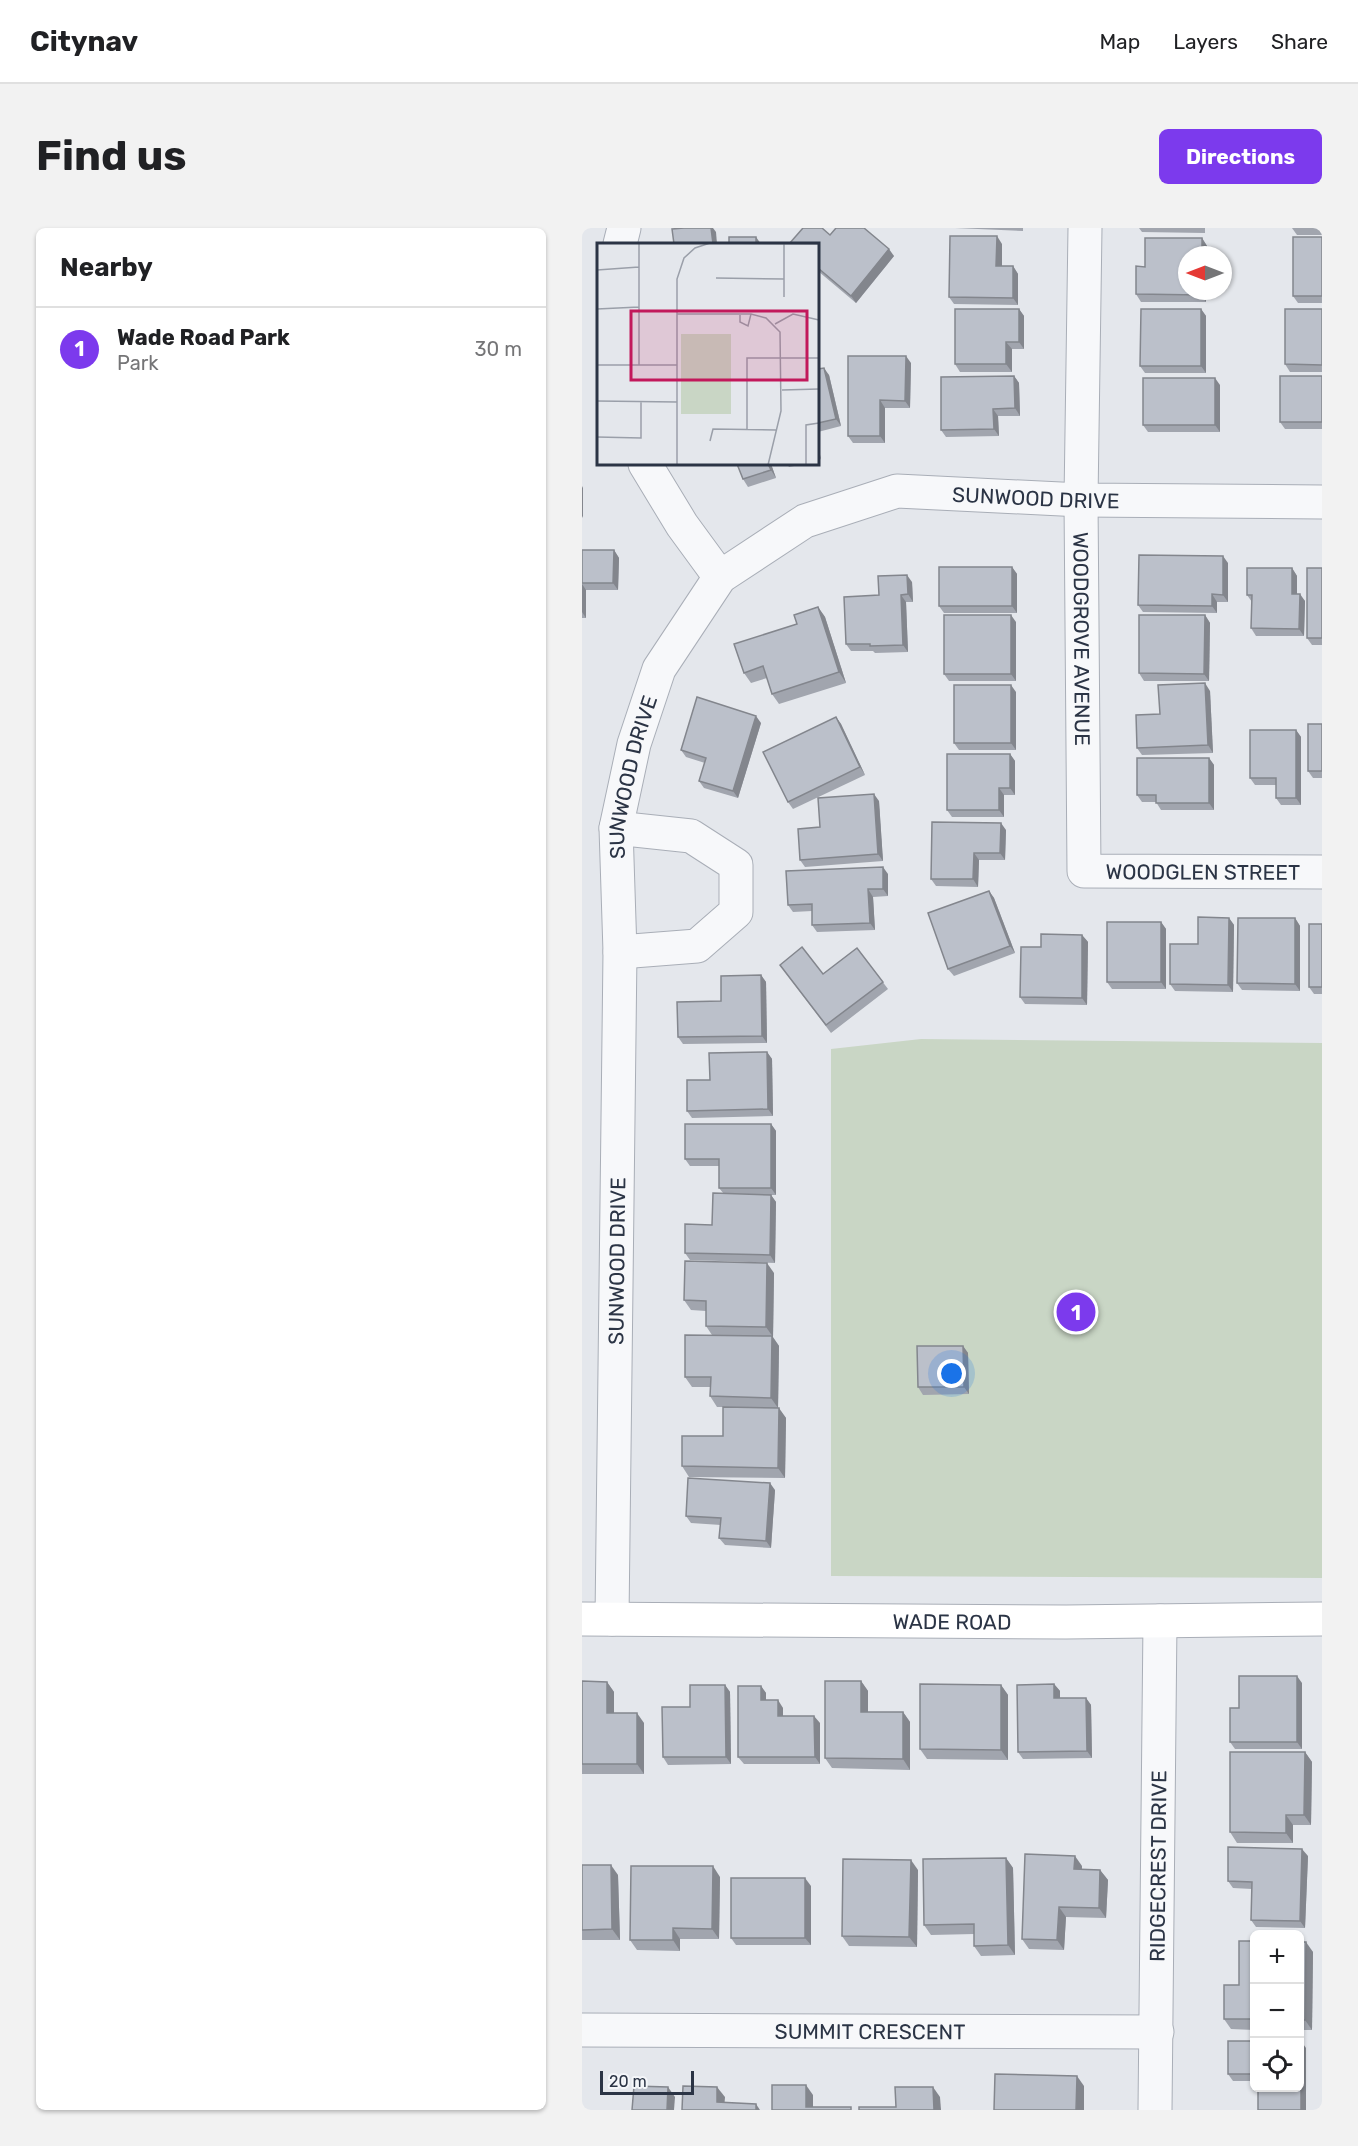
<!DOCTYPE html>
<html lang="en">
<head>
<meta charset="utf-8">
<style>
	:root { --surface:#fff; --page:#f2f2f2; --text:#202124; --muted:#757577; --line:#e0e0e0; --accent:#7c3aed }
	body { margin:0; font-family:Rubik,sans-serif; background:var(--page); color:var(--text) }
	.controls { position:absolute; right:18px; bottom:18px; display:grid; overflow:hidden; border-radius:9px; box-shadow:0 2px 4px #0004 }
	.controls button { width:54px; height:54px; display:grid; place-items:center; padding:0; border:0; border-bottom:2px solid var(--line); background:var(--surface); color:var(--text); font:30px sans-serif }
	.compass { position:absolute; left:596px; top:18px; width:54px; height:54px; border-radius:50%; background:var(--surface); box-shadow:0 2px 4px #0004; rotate:270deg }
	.scale { position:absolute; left:18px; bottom:15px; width:94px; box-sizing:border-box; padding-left:6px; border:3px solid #2b3445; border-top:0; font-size:16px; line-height:21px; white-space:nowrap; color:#2b3445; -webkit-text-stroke:4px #f4f6f9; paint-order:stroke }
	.you { position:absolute; left:370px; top:1146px; width:21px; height:21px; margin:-15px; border:4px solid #fff; border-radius:50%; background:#1a73e8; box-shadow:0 0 0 9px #1a73e833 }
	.badge { display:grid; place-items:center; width:39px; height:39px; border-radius:50%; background:var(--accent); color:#fff; font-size:20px; font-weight:700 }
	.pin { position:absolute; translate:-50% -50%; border:3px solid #fff; box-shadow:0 2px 6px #0006 }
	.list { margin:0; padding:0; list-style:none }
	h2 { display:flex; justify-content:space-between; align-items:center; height:78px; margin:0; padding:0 24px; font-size:26px }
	h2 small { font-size:20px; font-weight:400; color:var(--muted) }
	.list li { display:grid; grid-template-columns:39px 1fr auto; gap:18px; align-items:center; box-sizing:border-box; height:84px; padding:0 24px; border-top:2px solid var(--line) }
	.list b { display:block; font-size:22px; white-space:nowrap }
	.list p { margin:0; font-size:20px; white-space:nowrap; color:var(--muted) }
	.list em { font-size:20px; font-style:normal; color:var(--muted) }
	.icon { flex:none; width:33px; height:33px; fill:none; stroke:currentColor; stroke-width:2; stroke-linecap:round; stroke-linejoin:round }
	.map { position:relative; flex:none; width:740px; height:1882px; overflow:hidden; border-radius:9px }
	header { display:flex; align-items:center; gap:36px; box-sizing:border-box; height:84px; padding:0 30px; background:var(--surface); border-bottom:2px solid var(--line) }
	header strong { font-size:28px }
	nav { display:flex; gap:33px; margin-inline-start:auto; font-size:21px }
	.intro { display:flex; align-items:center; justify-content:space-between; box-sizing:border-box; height:144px; padding:0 36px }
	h1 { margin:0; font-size:42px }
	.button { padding:15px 27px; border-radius:9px; background:var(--accent); color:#fff; font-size:21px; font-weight:700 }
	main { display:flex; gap:36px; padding:0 36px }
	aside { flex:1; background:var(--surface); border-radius:9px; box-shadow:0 2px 4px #0004 }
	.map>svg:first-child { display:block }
</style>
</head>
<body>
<header>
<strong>Citynav</strong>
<nav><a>Map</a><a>Layers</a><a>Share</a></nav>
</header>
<div class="intro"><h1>Find us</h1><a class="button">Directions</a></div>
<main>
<aside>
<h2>Nearby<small></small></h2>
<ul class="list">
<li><span class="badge">1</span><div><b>Wade Road Park</b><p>Park</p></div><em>30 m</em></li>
</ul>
</aside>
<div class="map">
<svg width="740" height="1882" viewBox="0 0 740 1882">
	<rect width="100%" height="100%" fill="#e4e7ec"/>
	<path fill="#c9d6c5" d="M339 811 740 815V1350L249 1348V821Z"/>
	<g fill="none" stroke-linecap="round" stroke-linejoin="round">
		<defs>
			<g id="street">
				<path id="s1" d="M503 0 499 272 502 643 740 644"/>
				<path d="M38 16 42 0"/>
				<path d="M63 236 100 297 138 349"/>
				<path d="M34 600 109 608 154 637V684L115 718 38 724"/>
				<path id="s2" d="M30 1391 38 724 34 600 52 516 77 441 138 349 223 293 315 263 499 272 740 274"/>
				<path id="s3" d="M0 1802 575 1804"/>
				<path id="s4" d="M573 1882 578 1393"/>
			</g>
			<g id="secondary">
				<path id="s5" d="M0 1391 484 1394 740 1391"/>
			</g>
		</defs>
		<use href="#street" stroke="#a9aeb7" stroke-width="35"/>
		<use href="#secondary" stroke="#a9aeb7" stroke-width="35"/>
		<use href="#street" stroke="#f7f8fa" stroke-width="33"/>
		<use href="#secondary" stroke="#fff" stroke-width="33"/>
	</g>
	<g fill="#a1a5ae">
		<path d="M373 0H441V3Z"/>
		<path d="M557 0H623V5L560 4Z"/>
		<path d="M710 0H740V7H715Z"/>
		<path d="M248 7 312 28 274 75 236 43V16Z"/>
		<path d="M740 9V75H716L711 68Z"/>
		<path d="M620 10 625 18 624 74H559L554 66 563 39Z"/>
		<path d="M420 16V38H431L436 46V77L372 76 367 69Z"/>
		<path d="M437 81 442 88V121H430V144H378L373 136Z"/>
		<path d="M619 81 624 88V145H563L558 138Z"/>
		<path d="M740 81V144H708L703 136Z"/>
		<path d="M329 135 328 180H303V215H271L266 208Z"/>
		<path d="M236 141 247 147 259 198 236 204Z"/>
		<path d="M432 148 437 155 438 188H416L417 208 364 209 359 202Z"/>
		<path d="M740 148V201H703L698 194Z"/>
		<path d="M638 157V204H566L561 197Z"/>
		<path d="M155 236H189L194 250 166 259 161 251Z"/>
		<path d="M205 236H223L207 239Z"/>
		<path d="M0 322H32L37 330 36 362H4V390H0Z"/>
		<path d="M646 335V374H635V385L561 384 556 377Z"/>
		<path d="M430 339 435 346V385H362L357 378Z"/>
		<path d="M710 340 715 348V366L723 373 722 408H674L669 400 670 374 665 367Z"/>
		<path d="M740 340V417H730L725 410Z"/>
		<path d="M330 354 331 374H324L326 424 293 425 291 423H269L264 416 297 367Z"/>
		<path d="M236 379 243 389 264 455 197 476 190 466 185 450 169 455 162 445 215 396Z"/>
		<path d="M623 387 628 395 627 453H562L557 445Z"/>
		<path d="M434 394V453H367L362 446Z"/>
		<path d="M628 463 631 525 560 527 555 520 578 486Z"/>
		<path d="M434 464V522H377L372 515Z"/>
		<path d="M254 489 259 496 283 547 211 581 206 574Z"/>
		<path d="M179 495 156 570 122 560 117 553 123 535 104 529 99 522Z"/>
		<path d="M740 496V550H731L726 543Z"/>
		<path d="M714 502 719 509V577H699L694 570V557H673L668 550Z"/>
		<path d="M428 526 433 533V567H422V589H370L365 582Z"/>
		<path d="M627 530 632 537V582H579L574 574H560L555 567Z"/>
		<path d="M297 573 301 633 223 639 218 632 238 599Z"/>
		<path d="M424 602 423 632H397L396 659 354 658 349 651Z"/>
		<path d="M306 646V668L291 669 293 702 235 704 230 697V683L211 684 206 677Z"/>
		<path d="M407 663 412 670 433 725 372 748 366 741Z"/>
		<path d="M647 690 652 697 651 764 593 763 588 756 616 716Z"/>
		<path d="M713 690 718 698V763L660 762 655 755Z"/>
		<path d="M579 694 584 701V761H530L525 754Z"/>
		<path d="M740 696V766H732L727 759Z"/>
		<path d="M500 707 506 714 505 777 443 776 438 769 459 719Z"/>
		<path d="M275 720 306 761 249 805 203 744 241 746Z"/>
		<path d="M179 747 184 754 185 815 101 816 96 809 139 773Z"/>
		<path d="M185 824 190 831 191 888 110 890 105 883 128 852Z"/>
		<path d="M189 896 194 903V967H186H189L194 974 193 1035 108 1032 103 1025 130 997 142 966 137 960V938H108L103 931Z"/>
		<path d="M192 1045 191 1109 197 1118 196 1180 204 1190 203 1250 107 1249 100 1238 141 1208 174 1179H135L128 1168V1159H110L103 1149 130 1107 124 1098V1083L109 1082 102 1072Z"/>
		<path d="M381 1118 386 1125 387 1166 341 1167 336 1159Z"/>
		<path d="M193 1262 189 1320 143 1317 137 1310 139 1297 109 1295 104 1288Z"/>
		<path d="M0 1453 25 1454 32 1464V1485L62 1495V1546H0Z"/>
		<path d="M279 1453 286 1463V1484H321L328 1494V1542L250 1540 243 1530Z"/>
		<path d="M720 1455V1521H653L648 1514Z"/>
		<path d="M472 1456 478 1463V1470H504L509 1477 510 1530 441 1531 436 1524Z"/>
		<path d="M143 1457 148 1464 149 1536 86 1537 81 1529 108 1479Z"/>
		<path d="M419 1457 426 1467V1532L345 1531 338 1521Z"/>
		<path d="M179 1458 184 1465V1472L201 1480V1488L238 1495V1536H162L156 1529Z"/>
		<path d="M723 1524 730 1534 729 1597H711V1615H655L648 1604Z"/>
		<path d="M726 1628 723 1700 674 1699 669 1692 670 1661 651 1660 646 1653Z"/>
		<path d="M424 1630 431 1640 433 1727 399 1728 392 1718V1706L349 1707 342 1697Z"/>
		<path d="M0 1637 36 1647 38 1712H0Z"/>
		<path d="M500 1638V1641L518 1642 526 1652 524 1690 484 1689 482 1722 447 1721 440 1711Z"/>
		<path d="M336 1642 335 1719 267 1718 260 1708Z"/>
		<path d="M138 1649 137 1711H98V1723L55 1722 48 1712Z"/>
		<path d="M229 1658V1717H154L149 1710Z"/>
		<path d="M672 1713V1802L649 1801 642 1791 657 1757Z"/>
		<path d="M717 1714 731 1724 730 1802H717Z"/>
		<path d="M672 1813V1853H651L646 1846Z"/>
	</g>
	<g fill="#83868d">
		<path d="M129 0H131L134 4 135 16H131Z"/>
		<path d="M415 8 420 16V45L414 38Z"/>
		<path d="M174 9 179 16H174Z"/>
		<path d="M620 10 625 18V27H620Z"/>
		<path d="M307 21 312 28 274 75 269 68Z"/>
		<path d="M431 38 436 46V77L431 70Z"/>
		<path d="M619 63H624V74L619 67Z"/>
		<path d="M437 81 442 88V121L437 114Z"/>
		<path d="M619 81 624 88V145L619 138Z"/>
		<path d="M424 114 430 121V144L424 136Z"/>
		<path d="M324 128 329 135 328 180 323 173Z"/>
		<path d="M242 140 247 147 259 198 254 191Z"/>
		<path d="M432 148 437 155 438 188 433 180Z"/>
		<path d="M633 150 638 157V204L633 197Z"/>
		<path d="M298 172 303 180V215L298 208Z"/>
		<path d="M411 181 416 188 417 208 412 201Z"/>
		<path d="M236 216 239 232 236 226Z"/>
		<path d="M186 236H189L194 250 189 242Z"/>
		<path d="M0 258 1 260V290L0 288Z"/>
		<path d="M32 322 37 330 36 362 31 355Z"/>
		<path d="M641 328 646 335V374L641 367Z"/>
		<path d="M430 339 435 346V385L430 378Z"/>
		<path d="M710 340 715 348V373L710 366Z"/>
		<path d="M325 347 330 354 331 374 326 366Z"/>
		<path d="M0 356 4 362V390L0 384Z"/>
		<path d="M630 366 635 374V385L630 378Z"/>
		<path d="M718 366 723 373 722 408 717 401Z"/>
		<path d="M319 367 324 374 326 424 321 417Z"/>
		<path d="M236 379 243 389 264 455 257 444Z"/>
		<path d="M429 387 434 394V453L429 446Z"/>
		<path d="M623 387 628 395 627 453 622 446Z"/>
		<path d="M623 455 628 463 631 525 626 517Z"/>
		<path d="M429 457 434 464V522L429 515Z"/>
		<path d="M174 488 179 495 156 570 151 563Z"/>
		<path d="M254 489 259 496 283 547 278 539Z"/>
		<path d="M714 502 719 509V577L714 570Z"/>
		<path d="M428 526 433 533V567L428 560Z"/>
		<path d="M627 530 632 537V582L627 575Z"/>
		<path d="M417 560 422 567V589L417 582Z"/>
		<path d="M292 566 297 573 301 633 296 626Z"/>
		<path d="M419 595 424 602 423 632 418 625Z"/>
		<path d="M392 625 397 632 396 659 391 651Z"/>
		<path d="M301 639 306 646V668L301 661Z"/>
		<path d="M286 661 291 669 293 702 288 695Z"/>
		<path d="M407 663 412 670 433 725 428 718Z"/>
		<path d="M647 690 652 697 651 764 646 757Z"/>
		<path d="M713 690 718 698V763L713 756Z"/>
		<path d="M579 694 584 701V761L579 754Z"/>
		<path d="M500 707 506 714 505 777 500 770Z"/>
		<path d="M179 747 184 754 185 815 180 808Z"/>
		<path d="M185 824 190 831 191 888 186 881Z"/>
		<path d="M189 896 194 903V967L189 960Z"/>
		<path d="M189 967 194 974 193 1035 188 1027Z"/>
		<path d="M185 1035 192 1045 191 1109 184 1099Z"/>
		<path d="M190 1108 197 1118 196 1180 189 1170Z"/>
		<path d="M381 1118 386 1125 387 1166 382 1159Z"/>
		<path d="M197 1180 204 1190 203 1250 196 1240Z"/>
		<path d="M188 1255 193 1262 189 1320 184 1313Z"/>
		<path d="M715 1448 720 1455V1521L715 1514Z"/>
		<path d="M279 1453 286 1463V1494L279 1484Z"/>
		<path d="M25 1454 32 1464V1495L25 1485Z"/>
		<path d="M472 1456 478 1463V1477L472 1470Z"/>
		<path d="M143 1457 148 1464 149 1536 144 1529Z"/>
		<path d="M419 1457 426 1467V1532L419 1522Z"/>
		<path d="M179 1458 184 1465V1480L179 1472Z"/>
		<path d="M504 1470 509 1477 510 1530 505 1523Z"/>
		<path d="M196 1472 201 1480V1495L196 1488Z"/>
		<path d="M321 1484 328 1494V1542L321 1531Z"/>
		<path d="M55 1485 62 1495V1546L55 1536Z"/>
		<path d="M232 1488 238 1495V1536L233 1529Z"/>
		<path d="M723 1524 730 1534 729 1597 722 1587Z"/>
		<path d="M704 1587 711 1597V1615L704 1605Z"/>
		<path d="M720 1621 726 1628 723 1700 718 1693Z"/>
		<path d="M493 1628 500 1638 499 1651 492 1641Z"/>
		<path d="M424 1630 431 1640 433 1727 426 1717Z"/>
		<path d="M329 1632 336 1642 335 1719 327 1709Z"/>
		<path d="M29 1637 36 1647 38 1712 30 1701Z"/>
		<path d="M131 1638 138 1649 137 1711 130 1701Z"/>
		<path d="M518 1642 526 1652 524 1690 517 1680Z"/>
		<path d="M223 1650 229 1658V1717L223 1710Z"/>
		<path d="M477 1679 484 1689 482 1722 475 1712Z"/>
		<path d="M91 1700 98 1711V1723L91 1712Z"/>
		<path d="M724 1714 731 1724 730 1802 723 1792Z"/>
		<path d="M719 1813 724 1820V1882H719Z"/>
		<path d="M495 1848 502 1858V1882H494Z"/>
		<path d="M224 1857 231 1867V1882L224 1879Z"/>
		<path d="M86 1859 93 1869 92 1882H85Z"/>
		<path d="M135 1859 143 1869 142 1882 135 1874Z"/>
		<path d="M351 1859 358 1869 359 1882H352Z"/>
		<path d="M174 1876 178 1882H174Z"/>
	</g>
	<g fill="#bbc0ca" stroke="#83868d" stroke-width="1.5">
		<path d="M102 0H129L131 16H92L90 1Z"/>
		<path d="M221 0H240L248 7 254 0H282L307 21 269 68 236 40V16H207Z"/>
		<path d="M368 8H415L414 38H431V70L367 69Z"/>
		<rect x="147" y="9" width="27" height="7"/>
		<rect x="711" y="9" width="29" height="59"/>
		<path d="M563 10H620V27H605V63H619V67L554 66V38L563 39Z"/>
		<path d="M373 81H437V114H424V136H373Z"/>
		<path d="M559 81H619V138H558Z"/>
		<path d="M703 81H740V137L703 136Z"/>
		<path d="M266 128H324L323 173 298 172V208H266Z"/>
		<path d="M242 140 254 191 236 195V141Z"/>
		<path d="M432 148 433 180 411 181 412 201 359 202V149Z"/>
		<rect x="698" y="148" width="42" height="46"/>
		<rect x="561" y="150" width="72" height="47"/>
		<path d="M155 236H186L189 242 161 251Z"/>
		<path d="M0 322H32L31 355H0Z"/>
		<path d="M557 327 641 328V367L630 366V378L556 377Z"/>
		<rect x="357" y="339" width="73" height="39"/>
		<path d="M665 340H710V366H718L717 401 669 400 670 367H665Z"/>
		<rect x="725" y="340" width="15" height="70"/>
		<path d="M325 347 326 366 319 367 321 417 288 418V416H264L262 369 297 367 296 348Z"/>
		<path d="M236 379 257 444 190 466 181 438 162 445 152 416 215 396 212 387Z"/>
		<rect x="362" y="387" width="67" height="59"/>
		<path d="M557 387H623L622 446 557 445Z"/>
		<path d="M623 455 626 517 555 520 554 487 578 486 576 457Z"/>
		<rect x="372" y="457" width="57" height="58"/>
		<path d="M115 469 174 488 151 563 117 553 124 530 99 522Z"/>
		<path d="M254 489 278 539 206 574 181 524Z"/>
		<rect x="726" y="496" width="14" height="47"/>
		<path d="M668 502H714V570H694V550H668Z"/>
		<path d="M365 526H428V560H417V582H365Z"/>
		<path d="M555 530H627V575H574V567H555Z"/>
		<path d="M292 566 296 626 218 632 216 601 238 599 236 570Z"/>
		<path d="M350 594 419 595 418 625H392L391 651H349Z"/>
		<path d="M301 639V661H286L288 695 230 697V676L206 677 204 643Z"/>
		<path d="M407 663 428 718 366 741 346 685Z"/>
		<path d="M616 689 647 690 646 757 588 756V716H616Z"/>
		<path d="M656 690H713V756L655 755Z"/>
		<rect x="525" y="694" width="54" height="60"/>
		<rect x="727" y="696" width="13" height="63"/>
		<path d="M459 706 500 707V770L438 769 439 719H459Z"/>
		<path d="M220 719 241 746 275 720 301 754 244 797 198 737Z"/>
		<path d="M179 747 180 808 96 809 95 774 139 773V748Z"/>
		<path d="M185 824 186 881 105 883V852H128L127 825Z"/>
		<path d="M103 896H189V960H137V931H103Z"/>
		<path d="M131 965 189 967 188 1027 103 1025V996L130 997Z"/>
		<path d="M103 1033 185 1035 184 1099 124 1098V1073L102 1072Z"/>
		<path d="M103 1107 190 1108 189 1170 128 1168 129 1149H103Z"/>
		<path d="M335 1118H381L382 1159H336Z"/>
		<path d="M141 1179 197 1180 196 1240 100 1238V1208H141Z"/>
		<path d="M106 1250 188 1255 184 1313 137 1310 139 1290 104 1288Z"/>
		<path d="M657 1448H715V1514H648V1480H657Z"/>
		<path d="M0 1453 25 1454V1485H55V1536H0Z"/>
		<path d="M243 1453H279V1484H321V1531L243 1530Z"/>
		<path d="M338 1456 419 1457V1522L338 1521Z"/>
		<path d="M472 1456V1470H504L505 1523 436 1524 435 1457Z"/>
		<path d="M108 1457H143L144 1529H81L80 1479H108Z"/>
		<path d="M156 1458H179V1472H196V1488H232L233 1529H156Z"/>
		<path d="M648 1524H723L722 1587H704V1605L648 1604Z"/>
		<path d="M646 1619 720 1621 718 1693 669 1692 670 1654 646 1653Z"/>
		<path d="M443 1626 493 1628 492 1641 518 1642 517 1680 477 1679 475 1712 440 1711Z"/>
		<path d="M424 1630 426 1717 392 1718V1696L342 1697 341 1631Z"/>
		<path d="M261 1631 329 1632 327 1709 260 1708Z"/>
		<path d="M0 1637H29L30 1701 0 1702Z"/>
		<path d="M49 1638H131L130 1701 91 1700V1712H48Z"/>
		<rect x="149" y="1650" width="74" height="60"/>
		<path d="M657 1713H672V1791H642V1757H657Z"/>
		<path d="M717 1714H724L723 1792H717Z"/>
		<rect x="646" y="1813" width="26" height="33"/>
		<path d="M717 1813H719V1882H676V1860H717Z"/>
		<path d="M413 1846 495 1848 494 1882H412Z"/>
		<path d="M190 1857H224V1879H269V1882H190Z"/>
		<path d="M52 1858 86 1859 85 1882H50Z"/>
		<path d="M101 1858 135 1859V1874L174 1876V1882H100Z"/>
		<path d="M313 1859H351L352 1882H277V1879H314Z"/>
	</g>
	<g text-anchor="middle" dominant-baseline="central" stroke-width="6" stroke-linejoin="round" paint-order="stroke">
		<g font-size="21" fill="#2b3445" stroke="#f4f6f9">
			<text stroke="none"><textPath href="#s2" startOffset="1404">SUNWOOD DRIVE</textPath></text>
			<text stroke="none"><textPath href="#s1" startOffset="411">WOODGROVE AVENUE</textPath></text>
			<text stroke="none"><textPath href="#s2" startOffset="844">SUNWOOD DRIVE</textPath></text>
			<text stroke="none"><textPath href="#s1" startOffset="762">WOODGLEN STREET</textPath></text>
			<text stroke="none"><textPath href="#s2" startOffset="358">SUNWOOD DRIVE</textPath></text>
			<text stroke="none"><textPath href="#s5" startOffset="370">WADE ROAD</textPath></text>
			<text stroke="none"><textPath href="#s4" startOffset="244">RIDGECREST DRIVE</textPath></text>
			<text stroke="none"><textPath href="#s3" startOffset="288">SUMMIT CRESCENT</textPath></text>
		</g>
	</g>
	<g transform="translate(15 15)">
		<rect width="222" height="222" fill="#e4e7ec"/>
		<path d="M84 91H134V171H84Z" fill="#c9d6c5"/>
		<path fill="none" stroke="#9a9fa9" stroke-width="1.5" d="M187 0V54M0 27 42 24M119 35 187 36M0 66 42 64M80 71H154L169 75 183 89 184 168 171 222M143 72V79L151 83 154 71M178 81 196 71 222 77M0 122H80M42 122V0M185 147 222 146M0 158 80 159M150 186V115H222M0 194 44 195V159M113 198 116 186 179 187M80 222V36L87 15 98 5 113 0 222 1M209 222V182L222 180"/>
		<path fill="#c2185b" fill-opacity="0.15" stroke="#c2185b" stroke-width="3" d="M34 68H210V137H34Z"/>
		<rect width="222" height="222" fill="none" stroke="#2b3445" stroke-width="3"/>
	</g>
</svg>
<div class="controls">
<button>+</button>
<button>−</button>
<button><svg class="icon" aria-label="locate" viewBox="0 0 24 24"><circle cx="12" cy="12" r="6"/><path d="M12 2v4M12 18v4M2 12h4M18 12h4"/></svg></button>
</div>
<svg class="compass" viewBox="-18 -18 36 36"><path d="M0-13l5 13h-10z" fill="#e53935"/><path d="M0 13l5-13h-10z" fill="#757577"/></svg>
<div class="scale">20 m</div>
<div class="you"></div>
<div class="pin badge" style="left:494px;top:1084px">1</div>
</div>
</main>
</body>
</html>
